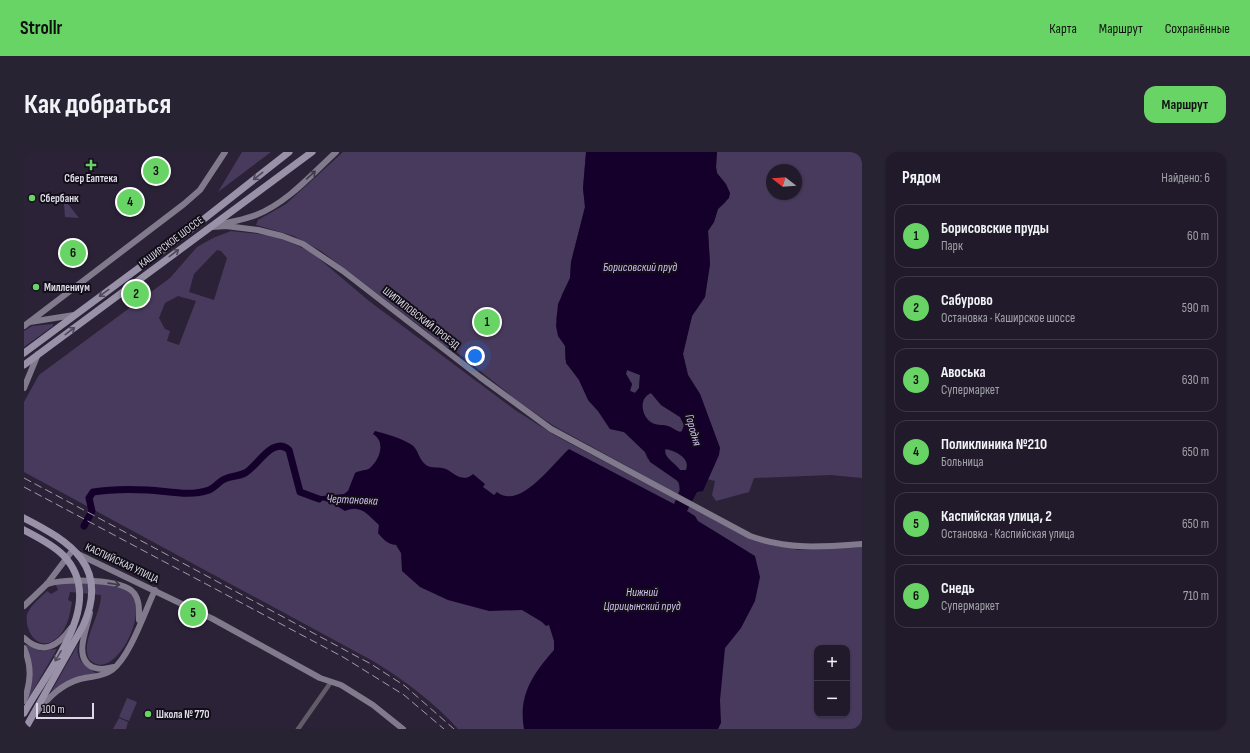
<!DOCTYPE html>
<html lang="ru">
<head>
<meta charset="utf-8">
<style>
	:root { --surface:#201a2a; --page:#282332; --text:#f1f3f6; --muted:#a2a1a8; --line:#3d3847; --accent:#68d465 }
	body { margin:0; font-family:"Sofia Sans Condensed",sans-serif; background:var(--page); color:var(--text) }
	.controls { position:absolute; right:12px; bottom:12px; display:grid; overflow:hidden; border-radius:8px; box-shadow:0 1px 3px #0004 }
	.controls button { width:36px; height:36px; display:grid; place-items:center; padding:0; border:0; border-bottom:1px solid var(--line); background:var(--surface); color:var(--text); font:20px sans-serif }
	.compass { position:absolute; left:742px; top:12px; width:36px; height:36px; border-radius:50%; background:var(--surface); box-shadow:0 1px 3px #0004; rotate:287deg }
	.scale { position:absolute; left:12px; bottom:10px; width:58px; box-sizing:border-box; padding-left:4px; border:2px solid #ded9e7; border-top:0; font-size:11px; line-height:14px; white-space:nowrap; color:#ded9e7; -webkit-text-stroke:3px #120e18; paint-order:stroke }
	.you { position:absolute; left:451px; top:204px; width:14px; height:14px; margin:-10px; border:3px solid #fff; border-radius:50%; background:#1a73e8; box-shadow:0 0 0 6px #1a73e833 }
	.badge { display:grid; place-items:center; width:26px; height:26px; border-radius:50%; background:var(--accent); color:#111; font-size:13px; font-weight:700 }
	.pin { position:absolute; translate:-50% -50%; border:2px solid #fff; box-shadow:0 1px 4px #0006 }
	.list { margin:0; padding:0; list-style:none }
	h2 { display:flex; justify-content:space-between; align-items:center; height:52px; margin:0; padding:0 16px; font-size:17px }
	h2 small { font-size:13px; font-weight:400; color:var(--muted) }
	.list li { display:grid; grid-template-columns:26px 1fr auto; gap:12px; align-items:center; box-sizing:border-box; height:64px; margin:0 8px 8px; padding:0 8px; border:1px solid var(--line); border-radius:12px }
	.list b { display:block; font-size:15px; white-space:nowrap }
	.list p { margin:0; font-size:13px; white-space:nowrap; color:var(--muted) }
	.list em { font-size:13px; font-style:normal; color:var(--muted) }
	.map { position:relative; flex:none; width:838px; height:577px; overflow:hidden; border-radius:12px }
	header { display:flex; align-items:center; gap:24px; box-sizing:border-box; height:56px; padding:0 20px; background:var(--accent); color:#111 }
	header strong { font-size:19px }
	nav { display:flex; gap:22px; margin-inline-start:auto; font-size:14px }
	.intro { display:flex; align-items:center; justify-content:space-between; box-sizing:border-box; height:96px; padding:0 24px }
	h1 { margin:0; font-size:28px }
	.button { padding:10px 18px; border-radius:12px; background:var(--accent); color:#111; font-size:14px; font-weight:700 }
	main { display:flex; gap:24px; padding:0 24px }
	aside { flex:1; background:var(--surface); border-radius:12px; box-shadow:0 1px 3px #0004 }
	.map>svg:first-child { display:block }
</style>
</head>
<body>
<header>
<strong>Strollr</strong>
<nav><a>Карта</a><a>Маршрут</a><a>Сохранённые</a></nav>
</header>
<div class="intro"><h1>Как добраться</h1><a class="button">Маршрут</a></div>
<main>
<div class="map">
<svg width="838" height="577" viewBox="0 0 838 577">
	<rect width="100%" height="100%" fill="#2b2238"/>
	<g fill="#483a5c" fill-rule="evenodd">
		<path d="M218 0H247L194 40Z"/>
		<path d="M319 0H562L559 36 561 55 547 110 546 126 538 142 532 166 541 194V207L555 228 565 249 574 259 586 277 600 280 621 300 623 306C634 314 662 326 654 342L530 274 495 250 430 198 418 193 400 177 297 99 270 84 232 73 234 68 262 52Z"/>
		<path d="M693 0H838V326L807 323 730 326 725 340 692 349 688 343 691 329 683 327 690 314 696 296 676 242 664 223 659 202 668 164 681 145 686 112 684 79 690 70 694 57 701 51 706 41 693 21 692 15ZM748 18H772V42H748Z"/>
		<path d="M40 52H44L55 66 41 65Z"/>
		<path d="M207 79 251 84 286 99 345 149 491 258 532 284 725 386 774 398 838 395V577H434C410 550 380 528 349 509L0 320V250L15 223 146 126 173 95 189 86ZM193 98 197 99 203 106 190 148 165 140 170 122ZM154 144 172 149 155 193 143 189 146 179 141 177 135 166 141 151ZM793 496H823V562H793Z"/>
		<path d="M29 172V174L0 195V179L8 174Z"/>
		<path d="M603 218 616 223 615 236 611 241 606 239 608 232 602 222Z"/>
		<path d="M627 241 637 253 656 265 660 273 658 279 656 280C641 275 618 273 618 253 618 247 623 243 627 241Z"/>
		<path d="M642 297C652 300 667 306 662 318H656C652 312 644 308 641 301Z"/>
		<path d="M42 430C57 431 91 431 103 438 129 453 94 525 70 511 68 510 65 508 64 505 58 487 77 463 77 443L46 440 44 448 48 450C46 461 44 475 35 484 19 502 0 484 3 462 7 453 16 446 23 439L27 442 34 438 32 433Z"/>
		<path d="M1 492 16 499 33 497 3 549C9 526 9 514 1 492Z"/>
		<path d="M54 492C51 508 61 514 72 521L27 540Z"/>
		<path d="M103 546 113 550 105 569 95 565Z"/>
		<path d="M95 566 104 570 102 577H89Z"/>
	</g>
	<path fill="#15002b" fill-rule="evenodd" d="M562 0H693L692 15 693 21 702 32 706 41 705 46 694 57 690 70 684 79 686 112 681 145 668 164 659 202 664 223 676 242 696 296 695 303 679 339 673 340 663 359 671 364 674 369 731 404 736 425 731 449 717 476 701 496 696 548 697 571 694 577H500C494 543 509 522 530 498V489L525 473 522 474 518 470 498 458 465 459 424 448 396 435 378 419 377 401 372 393C363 392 360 388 354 381L355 373C344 363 337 352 321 359L308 351 287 345 320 342 324 339 331 321C335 318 342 319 346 316 356 307 362 290 349 282L351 279C363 282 377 286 388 293 395 298 394 307 402 313 408 317 415 314 422 317 431 322 439 331 449 322L461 332 459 335 470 343 473 340C496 359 530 310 545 297L650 352 656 338 655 330 626 310 621 300 600 280 586 277 574 259 564 248 555 228 542 211 541 194 534 184 532 174 534 152 546 126 547 110 561 55 559 36ZM603 218 616 223 615 236 611 241 606 239 608 232 602 222ZM627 241 637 253 656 265 660 273 658 279 656 280C652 279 648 275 644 274 639 272 631 274 626 270 617 262 615 246 627 241ZM641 297C651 298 667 306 662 318H656C651 311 640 306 641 297Z"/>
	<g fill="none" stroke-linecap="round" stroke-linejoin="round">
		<path stroke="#15002b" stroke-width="7" d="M60 374 68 359 65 346 69 340C87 337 106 337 124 338 144 339 166 345 185 338 192 335 196 328 203 326 209 324 215 324 221 321 233 315 249 283 265 298L276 340 295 347"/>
		<path stroke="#615c68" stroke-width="4.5" d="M274 577 307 530"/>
		<g stroke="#817a8c" stroke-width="6">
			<path d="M199 72C210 69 222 67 232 63 263 51 288 22 312 0"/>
			<path d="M188 75 202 74 234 78 258 84 279 92 319 119 456 225 527 277 726 384C765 398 798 395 838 392"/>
			<path d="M6 170 50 163"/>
			<path d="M0 174 160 52 176 38 201 0"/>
			<path d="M0 236 14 202"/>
			<path d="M54 402 189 467 296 526 317 533 349 553 379 577"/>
			<path d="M23 432C41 427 98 426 110 441 116 449 115 459 115 468"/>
			<path d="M0 454 23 432 48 399"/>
			<path d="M66 461C63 477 49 505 68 515 75 518 83 517 90 515"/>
			<path d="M0 486C19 504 34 494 47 476"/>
			<path d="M0 496C8 514 7 530 0 549"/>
			<path d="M13 560C25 545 38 532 56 527 67 524 79 525 88 518 106 505 121 459 131 438"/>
		</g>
		<g stroke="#9991a8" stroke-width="7">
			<path d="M0 201 166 78 265 0"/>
			<path d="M0 213 288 0"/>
			<path d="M0 366C47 390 86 415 59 474L1 577"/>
			<path d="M0 378C13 385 28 392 39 403 85 450 24 517 0 561"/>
		</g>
		<g stroke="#a09aaa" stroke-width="1" stroke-dasharray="8 4" stroke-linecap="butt">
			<path d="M0 326 347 512 381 534 430 577"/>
			<path d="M0 335 319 505 380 543 420 577"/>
		</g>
	</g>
	<defs><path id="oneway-shaft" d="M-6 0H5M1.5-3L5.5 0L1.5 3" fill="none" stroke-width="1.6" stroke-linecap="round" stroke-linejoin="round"/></defs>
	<g stroke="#3e3946">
		<use href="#oneway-shaft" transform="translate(287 23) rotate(-42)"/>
		<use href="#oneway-shaft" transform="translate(90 432) rotate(8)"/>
	</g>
	<g stroke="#4f4959">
		<use href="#oneway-shaft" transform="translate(234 24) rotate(142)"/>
		<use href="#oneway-shaft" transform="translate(150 101) rotate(-37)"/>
		<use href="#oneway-shaft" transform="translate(80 141) rotate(144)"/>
		<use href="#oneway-shaft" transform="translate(46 179) rotate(-37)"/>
		<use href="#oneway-shaft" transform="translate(34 504) rotate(120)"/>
	</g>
	<g fill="#68d465" stroke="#120e18" stroke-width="1.5">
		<path d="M65 7h4v4h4v4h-4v4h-4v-4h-4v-4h4z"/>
		<circle cx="8" cy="46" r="4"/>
		<circle cx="12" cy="135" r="4"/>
		<circle cx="124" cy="562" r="4"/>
	</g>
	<g text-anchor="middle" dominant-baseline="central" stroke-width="4" stroke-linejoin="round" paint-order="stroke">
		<g font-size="11" font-weight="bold" fill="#ded9e7" stroke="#120e18" text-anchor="start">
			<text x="67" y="26" text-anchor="middle">Сбер Еаптека</text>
			<text x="16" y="46">Сбербанк</text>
			<text x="20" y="135">Миллениум</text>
			<text x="132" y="562">Школа № 770</text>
		</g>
		<g font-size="11" fill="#ded9e7" stroke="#120e18">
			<text transform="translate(147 90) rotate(-37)">КАШИРСКОЕ ШОССЕ</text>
			<text transform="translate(397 166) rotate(38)">ШИПИЛОВСКИЙ ПРОЕЗД</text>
			<text transform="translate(98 411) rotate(25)">КАСПИЙСКАЯ УЛИЦА</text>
		</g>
		<g font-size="12" font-style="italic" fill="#d5c0f3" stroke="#120e18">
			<text x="616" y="115">Борисовский пруд</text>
			<text transform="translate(669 278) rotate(74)">Городня</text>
			<text transform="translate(328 348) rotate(3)">Чертановка</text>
			<text x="618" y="440">Нижний<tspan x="618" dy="14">Царицынский пруд</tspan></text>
		</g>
	</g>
</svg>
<div class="controls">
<button>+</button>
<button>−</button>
</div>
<svg class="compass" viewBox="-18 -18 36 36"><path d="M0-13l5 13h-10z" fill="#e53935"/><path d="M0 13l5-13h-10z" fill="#a2a1a8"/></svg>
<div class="scale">100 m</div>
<div class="you"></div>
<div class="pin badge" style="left:463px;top:170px">1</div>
<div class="pin badge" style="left:112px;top:142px">2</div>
<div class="pin badge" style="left:132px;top:19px">3</div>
<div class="pin badge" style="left:106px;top:50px">4</div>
<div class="pin badge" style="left:169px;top:461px">5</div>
<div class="pin badge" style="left:49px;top:101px">6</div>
</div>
<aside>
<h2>Рядом<small>Найдено: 6</small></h2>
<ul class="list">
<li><span class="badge">1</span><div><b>Борисовские пруды</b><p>Парк</p></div><em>60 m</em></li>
<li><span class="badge">2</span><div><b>Сабурово</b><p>Остановка · Каширское шоссе</p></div><em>590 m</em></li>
<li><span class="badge">3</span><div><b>Авоська</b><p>Супермаркет</p></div><em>630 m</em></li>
<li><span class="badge">4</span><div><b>Поликлиника №210</b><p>Больница</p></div><em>650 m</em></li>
<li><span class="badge">5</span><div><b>Каспийская улица, 2</b><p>Остановка · Каспийская улица</p></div><em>650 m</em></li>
<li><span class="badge">6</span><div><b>Снедь</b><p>Супермаркет</p></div><em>710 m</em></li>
</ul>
</aside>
</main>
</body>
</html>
